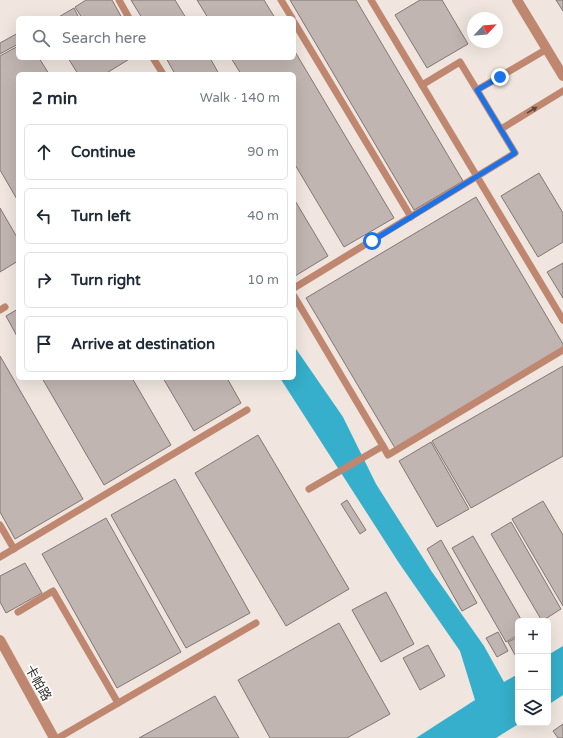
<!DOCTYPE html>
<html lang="en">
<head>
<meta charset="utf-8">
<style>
	:root { --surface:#fff; --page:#f2f2f3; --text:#1f2937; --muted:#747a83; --line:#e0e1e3 }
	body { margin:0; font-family:"Varela Round","Noto Sans SC",sans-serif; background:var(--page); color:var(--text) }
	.controls { position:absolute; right:12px; bottom:12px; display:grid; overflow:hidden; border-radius:6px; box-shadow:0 4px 16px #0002 }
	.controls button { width:36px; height:36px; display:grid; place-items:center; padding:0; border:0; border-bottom:1px solid var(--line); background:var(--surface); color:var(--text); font:20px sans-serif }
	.compass { position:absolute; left:467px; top:12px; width:36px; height:36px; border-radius:50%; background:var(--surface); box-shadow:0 4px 16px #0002; rotate:64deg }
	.stop { position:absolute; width:12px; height:12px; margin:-9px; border:3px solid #1a73e8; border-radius:50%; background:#fff }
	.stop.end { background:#1a73e8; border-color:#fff; box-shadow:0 1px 4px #0008 }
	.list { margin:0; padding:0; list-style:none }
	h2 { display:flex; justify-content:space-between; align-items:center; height:52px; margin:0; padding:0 16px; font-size:17px }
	h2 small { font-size:13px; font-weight:400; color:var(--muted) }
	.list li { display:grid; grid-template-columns:26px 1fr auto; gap:12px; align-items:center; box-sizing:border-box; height:56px; margin:0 8px 8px; padding:0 8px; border:1px solid var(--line); border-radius:6px }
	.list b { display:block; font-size:15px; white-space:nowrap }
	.list em { font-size:13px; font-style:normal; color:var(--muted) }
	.icon { flex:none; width:22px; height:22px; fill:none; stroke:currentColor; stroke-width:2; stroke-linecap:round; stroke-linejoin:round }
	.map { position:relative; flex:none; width:563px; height:738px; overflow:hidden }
	.search { position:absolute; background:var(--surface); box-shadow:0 4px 16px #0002; left:16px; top:16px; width:280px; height:44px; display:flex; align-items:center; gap:10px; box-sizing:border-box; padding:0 14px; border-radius:6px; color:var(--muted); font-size:15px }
	.panel { position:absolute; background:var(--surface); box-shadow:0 4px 16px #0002; left:16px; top:72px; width:280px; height:308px; border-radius:6px }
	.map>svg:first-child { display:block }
</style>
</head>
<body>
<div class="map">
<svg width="563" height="738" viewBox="0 0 563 738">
	<rect width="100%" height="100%" fill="#f0e6df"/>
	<g fill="#35afcb">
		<path d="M294 346 343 417 376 484 432 572 484 646 504 682 518 674V723H520L496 738H416L475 700 460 651 399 563 280 378H294Z"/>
		<path d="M563 646V695L548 705V655Z"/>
	</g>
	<g fill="#c1b5b1" stroke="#827773">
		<path d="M86 0H112L122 18H82L75 7Z"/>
		<path d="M131 0H175L186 18H142Z"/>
		<path d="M197 0H264L275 18H208Z"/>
		<path d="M290 0H356L463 181 414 210Z"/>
		<path d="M420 0H442L468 44 427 68 395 15Z"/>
		<path d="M556 0H563V11Z"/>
		<path d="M74 8 79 18H57Z"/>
		<path d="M18 33V44L0 54V43Z"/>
		<path d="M18 46V58H39L49 74H18V201L0 170V56Z"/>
		<path d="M294 50 394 218 344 247 294 163V74H241L231 58H294Z"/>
		<path d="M68 58H131L105 74H78Z"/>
		<path d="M166 58H210L219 74H175Z"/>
		<path d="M539 173 563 213V242L538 257 501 196Z"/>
		<path d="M476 197 563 344V348L395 448 306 298Z"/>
		<path d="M294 199 328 256 295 276 294 274Z"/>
		<path d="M0 208 18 239V261L0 272Z"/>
		<path d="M563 263V298L547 272Z"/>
		<path d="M18 309V338L6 316Z"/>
		<path d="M0 356 83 499 15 539 0 512Z"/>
		<path d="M563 366V456L471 508 432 441Z"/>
		<path d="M42 378H132L171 445 104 485Z"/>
		<path d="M163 378H227L241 403 194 431Z"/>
		<path d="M258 435 349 589 286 626 195 473Z"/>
		<path d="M431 442 469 509 437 527 399 461Z"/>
		<path d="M175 479 250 613 186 648 111 515Z"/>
		<path d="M347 500 366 530 360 534 341 504Z"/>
		<path d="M543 501 563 535V606L512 519Z"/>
		<path d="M106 518 181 652 117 688 42 554Z"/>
		<path d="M511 522 561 609 542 621 491 534Z"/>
		<path d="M473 536 522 621H518V635L506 642 452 548Z"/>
		<path d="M441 540 477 603 462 611 427 549Z"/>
		<path d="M25 563 42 593 6 613 0 602V576Z"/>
		<path d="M386 592 414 644 381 662 352 610Z"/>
		<path d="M339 623 390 714 347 738H270L238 680Z"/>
		<path d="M498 632 508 651 497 657 486 638Z"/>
		<path d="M518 637V653L515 655 508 642Z"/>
		<path d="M428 645 445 676 420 690 403 658Z"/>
		<path d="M215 696 239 738H139Z"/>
		<path d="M563 724V738H558L553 731Z"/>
	</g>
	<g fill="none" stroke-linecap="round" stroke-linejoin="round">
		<g stroke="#bf876f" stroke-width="7">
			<path d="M119 0 129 18"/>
			<path d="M281 0 292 18"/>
			<path d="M371 0 563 320"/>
			<path d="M294 22 411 217"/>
			<path d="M153 58 163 74"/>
			<path d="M477 90 547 49"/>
			<path d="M501 129 563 91"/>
			<path d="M294 288 515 153 460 62 422 85"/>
			<path d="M294 296 383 446 309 489"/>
			<path d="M0 310 5 307"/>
			<path d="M383 446 388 455 563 350"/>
			<path d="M0 525 14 549"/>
			<path d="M0 557 247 410"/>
			<path d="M18 612 53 591 118 703"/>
			<path d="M58 738 256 623"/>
		</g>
		<path stroke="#bf876f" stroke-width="10" d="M0 640 54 738"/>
		<path stroke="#bf876f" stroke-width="10" d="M517 0 563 76"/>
	</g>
	<defs><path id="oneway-solid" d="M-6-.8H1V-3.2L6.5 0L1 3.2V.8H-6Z"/></defs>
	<use fill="#5d4940" href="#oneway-solid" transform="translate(532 110) rotate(-31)"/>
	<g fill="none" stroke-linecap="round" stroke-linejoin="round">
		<path stroke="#1a73e8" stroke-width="5" d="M372 241 515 153 477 90 500 77"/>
	</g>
	<g text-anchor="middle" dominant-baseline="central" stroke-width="3.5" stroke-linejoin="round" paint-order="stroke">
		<g font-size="13" fill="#332f2c" stroke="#fff">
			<text transform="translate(38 683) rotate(61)">卡帕路</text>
		</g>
	</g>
</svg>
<div class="controls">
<button>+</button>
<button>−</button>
<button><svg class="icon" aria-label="layers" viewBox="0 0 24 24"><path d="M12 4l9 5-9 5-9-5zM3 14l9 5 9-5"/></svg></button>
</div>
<svg class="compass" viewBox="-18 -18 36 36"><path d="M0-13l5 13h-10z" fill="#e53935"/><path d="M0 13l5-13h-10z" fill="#747a83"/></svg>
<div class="stop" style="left:372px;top:241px"></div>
<div class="stop end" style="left:500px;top:77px"></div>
<div class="search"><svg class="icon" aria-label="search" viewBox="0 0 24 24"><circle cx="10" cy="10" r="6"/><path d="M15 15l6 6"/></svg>Search here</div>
<section class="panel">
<h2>2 min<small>Walk · 140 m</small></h2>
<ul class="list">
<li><svg class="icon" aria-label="ahead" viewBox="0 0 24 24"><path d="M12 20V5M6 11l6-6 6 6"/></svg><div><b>Continue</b></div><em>90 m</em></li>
<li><svg class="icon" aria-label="left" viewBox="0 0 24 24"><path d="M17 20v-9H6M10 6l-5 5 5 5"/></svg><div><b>Turn left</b></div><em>40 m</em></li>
<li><svg class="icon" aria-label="right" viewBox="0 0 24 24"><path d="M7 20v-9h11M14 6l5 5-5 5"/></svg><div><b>Turn right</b></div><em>10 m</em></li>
<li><svg class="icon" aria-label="arrive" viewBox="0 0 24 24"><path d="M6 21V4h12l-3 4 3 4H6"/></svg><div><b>Arrive at destination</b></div></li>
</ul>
</section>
</div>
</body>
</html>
